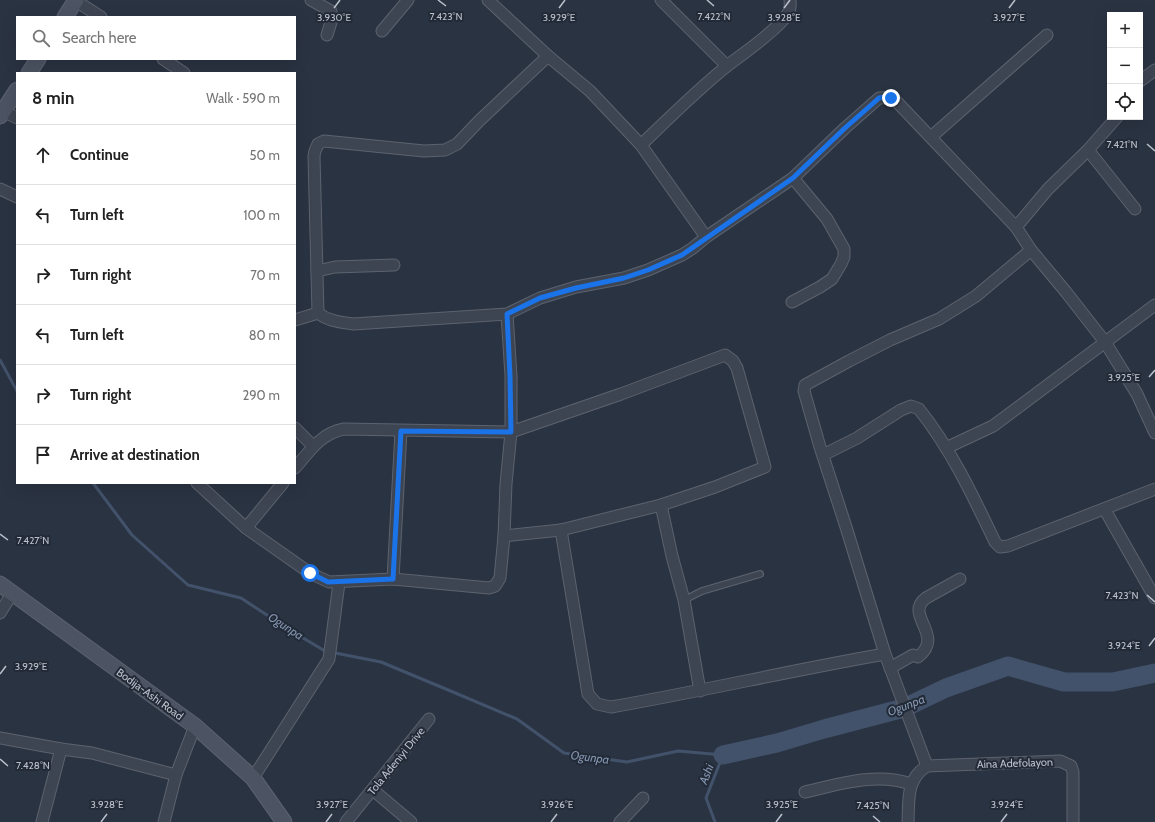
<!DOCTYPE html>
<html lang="en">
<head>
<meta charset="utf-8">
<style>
	:root { --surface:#fff; --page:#f2f2f2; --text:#222; --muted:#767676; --line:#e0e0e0 }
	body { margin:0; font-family:Cabin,sans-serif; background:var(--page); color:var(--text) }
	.controls { position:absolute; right:12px; top:12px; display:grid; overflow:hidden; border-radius:0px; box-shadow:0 4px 16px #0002 }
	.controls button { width:36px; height:36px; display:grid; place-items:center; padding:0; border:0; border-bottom:1px solid var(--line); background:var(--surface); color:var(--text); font:20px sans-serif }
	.stop { position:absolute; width:12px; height:12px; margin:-9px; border:3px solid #1a73e8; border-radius:50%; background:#fff }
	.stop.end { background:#1a73e8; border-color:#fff; box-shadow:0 1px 4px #0008 }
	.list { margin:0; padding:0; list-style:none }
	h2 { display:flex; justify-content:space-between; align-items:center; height:52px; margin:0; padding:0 16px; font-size:17px }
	h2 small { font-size:13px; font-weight:400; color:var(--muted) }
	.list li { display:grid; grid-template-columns:26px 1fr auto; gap:12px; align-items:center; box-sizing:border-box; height:60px; padding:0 16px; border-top:1px solid var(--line) }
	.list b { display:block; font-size:15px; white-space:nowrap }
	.list em { font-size:13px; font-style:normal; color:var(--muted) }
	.icon { flex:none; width:22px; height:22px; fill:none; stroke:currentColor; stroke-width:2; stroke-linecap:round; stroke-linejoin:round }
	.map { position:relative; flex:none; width:1155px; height:822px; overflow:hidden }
	.search { position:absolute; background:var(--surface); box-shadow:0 4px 16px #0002; left:16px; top:16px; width:280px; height:44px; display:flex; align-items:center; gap:10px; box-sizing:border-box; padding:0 14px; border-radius:0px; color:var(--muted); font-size:15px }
	.panel { position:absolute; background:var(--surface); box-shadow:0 4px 16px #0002; left:16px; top:72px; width:280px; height:412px; border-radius:0px }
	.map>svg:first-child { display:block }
</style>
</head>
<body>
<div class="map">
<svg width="1155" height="822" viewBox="0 0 1155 822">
	<rect width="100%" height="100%" fill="#2a3342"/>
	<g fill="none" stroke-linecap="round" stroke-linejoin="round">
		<g stroke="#43526b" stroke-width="3">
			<path d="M0 360 17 391"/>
			<path d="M93 483 132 535 188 585 241 598 288 629 325 651 381 662 453 692 517 719 564 753 627 762 678 751 723 755 706 798 715 822"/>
		</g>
		<path stroke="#43526b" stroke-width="19" d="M723 755 777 743 824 729 904 708 946 688 1008 666 1064 682H1113L1155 673"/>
		<defs>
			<path id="lane" d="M684 600 702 591 760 574"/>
			<g id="street">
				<path d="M311 0 331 11 332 19 327 35"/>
				<path d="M488 0 548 56 590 91 641 145 706 237"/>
				<path d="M661 0 727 66"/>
				<path d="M76 1 101 17"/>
				<path d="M382 31 408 0"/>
				<path d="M163 59 184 73"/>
				<path d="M1140 81 1155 70"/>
				<path d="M3 111 17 118"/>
				<path d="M931 137 1047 35"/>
				<path d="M641 145C669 118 697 90 727 66 746 51 767 38 784 19 789 13 791 9 790 0"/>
				<path d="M1088 150 1135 209"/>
				<path d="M0 189 17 197"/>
				<path d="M1016 227 1048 189 1088 150 1117 117"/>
				<path d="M317 271 335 267 394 265"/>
				<path d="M792 302 820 287 832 279 841 264 844 257V249L827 219 793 178"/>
				<path d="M318 313 314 156 315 151 318 144 324 141 424 151 445 150 457 144 479 121 548 56"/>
				<path d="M295 320 318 313C328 321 340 322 353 324L507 314 540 298 576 287 624 278 648 270 682 255 693 248 706 237 793 178 845 128 879 98C887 97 891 98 897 102L1016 227 1031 250 1066 292 1105 342 1137 394 1155 433"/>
				<path d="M295 428 313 446"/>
				<path d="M946 448 993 426 1155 305"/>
				<path d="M823 455 857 438 901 410 911 406 919 409C951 449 973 496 995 542L1000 547 1008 546 1155 489"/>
				<path d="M295 468C309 452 321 433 344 429L511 432 621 394 725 355 733 361 737 368 765 467 715 487 661 505 561 530 504 536"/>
				<path d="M197 483 246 528 263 540 310 573 329 582 393 579 489 588 495 586 500 578 504 536 506 484 511 432V376L507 314"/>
				<path d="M661 505 672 556 684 600 700 691"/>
				<path d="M1105 510 1155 598"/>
				<path d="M246 528 283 483"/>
				<path d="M561 530 588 694 597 704 611 707C703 691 793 670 885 654"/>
				<path d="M393 579 401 431"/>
				<path d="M0 613 13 592"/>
				<path d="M890 668 913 655 918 657C946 635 903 615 926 598L960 579"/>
				<path d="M0 738 61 749 92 753 176 775"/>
				<path d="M927 766 885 654 846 527 820 447 804 391 805 385 849 361 890 340 939 319 976 296 1031 250"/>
				<path d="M253 778 329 659 339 583"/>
				<path d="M373 790 411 822"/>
				<path d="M805 792C839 784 877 772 911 784"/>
				<path d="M42 822 61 749"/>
				<path d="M164 822 176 775 195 726"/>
				<path d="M346 822 429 719"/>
				<path d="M620 822 643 798"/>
				<path d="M908 822C909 800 906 779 927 766L1060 761 1071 766 1073 772V822"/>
			</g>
			<g id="secondary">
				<path d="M65 17 76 0"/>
				<path d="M29 73 38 59"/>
				<path d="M0 116 17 90"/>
				<path d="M0 584 195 726 253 778 284 822"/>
			</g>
		</defs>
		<use href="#lane" stroke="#5c636f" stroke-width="8"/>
		<use href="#street" stroke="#5c636f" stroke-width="13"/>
		<use href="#secondary" stroke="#5c636f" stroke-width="17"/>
		<use href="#lane" stroke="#3e4552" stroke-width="5.5"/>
		<use href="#street" stroke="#3e4552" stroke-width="11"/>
		<use href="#secondary" stroke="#4c5464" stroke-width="15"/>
	</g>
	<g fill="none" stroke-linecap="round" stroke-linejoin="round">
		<path stroke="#1a73e8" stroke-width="5" d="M310 573 328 582 393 579 401 431 511 432 510 376 507 314 540 298 576 288 624 278 648 270 682 255 793 178 845 128 879 98 885 97 891 98"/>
	</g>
	<path fill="none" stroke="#bbc1cb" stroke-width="1.5" d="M438 0 446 6M707 0 714 6M334 8 340 0M559 8 565 0M784 8 790 0M1009 8 1015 0M1147 144 1155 151M1149 377 1155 370M0 534 8 540M1147 595 1155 602M1149 646 1155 638M0 674 6 666M0 759 8 766M873 816 880 822M101 822 107 814M326 822 332 814M551 822 557 814M776 822 782 814M1001 822 1007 814"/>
	<g text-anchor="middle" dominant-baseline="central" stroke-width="4" stroke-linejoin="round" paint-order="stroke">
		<g font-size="11" fill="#bbc1cb" stroke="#222a37">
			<text transform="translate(150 694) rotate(36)">Bodija-Ashi Road</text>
			<text transform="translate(396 761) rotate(-51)">Tola Adeniyi Drive</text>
			<text transform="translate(1015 763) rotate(-2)">Aina Adefolayon</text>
		</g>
		<g font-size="12" font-style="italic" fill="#8596b0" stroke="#222a37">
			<text transform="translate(286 626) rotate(33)">Ogunpa</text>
			<text transform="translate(906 705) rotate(-21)">Ogunpa</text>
			<text transform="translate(590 757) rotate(7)">Ogunpa</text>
			<text transform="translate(706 774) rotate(-69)">Ashi</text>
		</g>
	</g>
	<g font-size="10" text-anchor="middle" fill="#bbc1cb" stroke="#222a37" stroke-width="4" stroke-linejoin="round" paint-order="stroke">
		<text x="446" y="20">7.423°N</text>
		<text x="714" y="20">7.422°N</text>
		<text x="334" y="21">3.930°E</text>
		<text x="559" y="21">3.929°E</text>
		<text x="784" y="21">3.928°E</text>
		<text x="1009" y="21">3.927°E</text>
		<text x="1122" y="148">7.421°N</text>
		<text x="1124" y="381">3.925°E</text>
		<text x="33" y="544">7.427°N</text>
		<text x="1122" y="599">7.423°N</text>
		<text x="1124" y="649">3.924°E</text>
		<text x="31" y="670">3.929°E</text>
		<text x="33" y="769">7.428°N</text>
		<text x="107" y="808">3.928°E</text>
		<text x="332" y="808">3.927°E</text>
		<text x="557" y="808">3.926°E</text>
		<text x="782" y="808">3.925°E</text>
		<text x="1007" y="808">3.924°E</text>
		<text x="873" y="809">7.425°N</text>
	</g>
</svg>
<div class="controls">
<button>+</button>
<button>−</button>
<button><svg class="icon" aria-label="locate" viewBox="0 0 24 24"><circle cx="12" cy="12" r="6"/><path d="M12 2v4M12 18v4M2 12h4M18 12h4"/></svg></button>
</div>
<div class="stop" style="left:310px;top:573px"></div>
<div class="stop end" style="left:891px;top:98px"></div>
<div class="search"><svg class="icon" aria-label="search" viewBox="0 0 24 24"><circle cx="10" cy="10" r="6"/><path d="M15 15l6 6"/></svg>Search here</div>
<section class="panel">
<h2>8 min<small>Walk · 590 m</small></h2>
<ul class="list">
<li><svg class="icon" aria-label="ahead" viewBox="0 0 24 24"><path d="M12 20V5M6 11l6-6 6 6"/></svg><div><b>Continue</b></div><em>50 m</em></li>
<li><svg class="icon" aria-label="left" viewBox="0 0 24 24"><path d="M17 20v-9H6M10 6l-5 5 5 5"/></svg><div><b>Turn left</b></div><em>100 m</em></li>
<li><svg class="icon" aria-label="right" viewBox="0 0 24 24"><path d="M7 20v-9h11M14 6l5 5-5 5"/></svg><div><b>Turn right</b></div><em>70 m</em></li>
<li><svg class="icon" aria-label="left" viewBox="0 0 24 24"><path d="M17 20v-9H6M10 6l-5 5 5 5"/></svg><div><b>Turn left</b></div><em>80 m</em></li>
<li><svg class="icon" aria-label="right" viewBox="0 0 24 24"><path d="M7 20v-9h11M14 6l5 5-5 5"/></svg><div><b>Turn right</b></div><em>290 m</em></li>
<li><svg class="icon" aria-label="arrive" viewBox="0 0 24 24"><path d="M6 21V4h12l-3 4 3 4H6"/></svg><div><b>Arrive at destination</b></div></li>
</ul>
</section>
</div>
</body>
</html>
